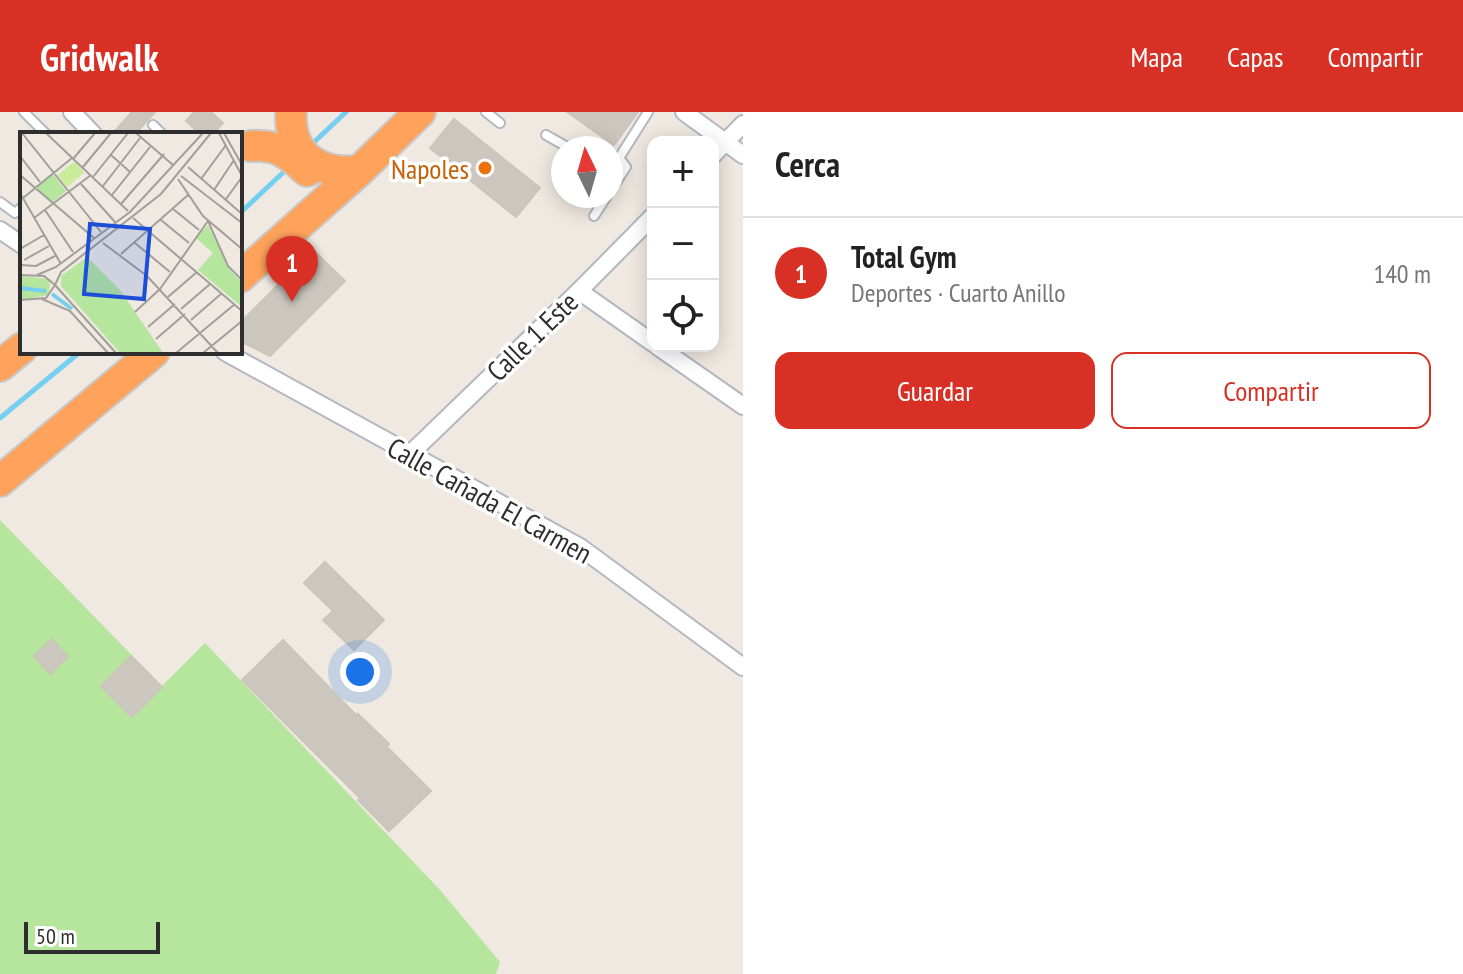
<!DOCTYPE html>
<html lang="es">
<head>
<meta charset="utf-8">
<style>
	:root { --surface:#fff; --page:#f6f6f6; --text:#222; --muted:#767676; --line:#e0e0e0; --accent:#d93025 }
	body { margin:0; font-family:"PT Sans Narrow",sans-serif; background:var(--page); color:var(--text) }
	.controls { position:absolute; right:24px; top:24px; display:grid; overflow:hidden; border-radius:16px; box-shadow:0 4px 20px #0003 }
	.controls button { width:72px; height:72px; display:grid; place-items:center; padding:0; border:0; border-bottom:2px solid var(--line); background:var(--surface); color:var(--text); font:40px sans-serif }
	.compass { position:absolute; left:551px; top:24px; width:72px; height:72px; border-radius:50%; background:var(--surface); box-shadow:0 4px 20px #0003; rotate:355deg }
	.scale { position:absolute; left:24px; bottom:20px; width:136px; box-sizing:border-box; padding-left:8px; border:4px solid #2e2e2e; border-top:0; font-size:22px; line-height:28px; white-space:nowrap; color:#2e2e2e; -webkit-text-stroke:6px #fff; paint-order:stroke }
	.you { position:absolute; left:360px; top:560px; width:28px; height:28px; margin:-20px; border:6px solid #fff; border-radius:50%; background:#1a73e8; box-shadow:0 0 0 12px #1a73e833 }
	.badge { display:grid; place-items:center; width:52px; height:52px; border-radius:50%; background:var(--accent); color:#fff; font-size:26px; font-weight:700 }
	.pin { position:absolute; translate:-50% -66px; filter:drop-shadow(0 2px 4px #0008) }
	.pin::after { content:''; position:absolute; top:42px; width:28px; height:24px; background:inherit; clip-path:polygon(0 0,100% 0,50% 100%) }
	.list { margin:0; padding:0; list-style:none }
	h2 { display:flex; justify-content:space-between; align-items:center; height:104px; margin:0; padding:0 32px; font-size:34px }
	h2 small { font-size:26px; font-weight:400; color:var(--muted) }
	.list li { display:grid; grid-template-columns:52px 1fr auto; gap:24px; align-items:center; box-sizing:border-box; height:112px; padding:0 32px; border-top:2px solid var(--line) }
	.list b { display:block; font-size:30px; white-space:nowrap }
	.list p { margin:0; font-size:26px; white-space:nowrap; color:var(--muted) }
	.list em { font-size:26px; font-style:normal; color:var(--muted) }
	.actions { display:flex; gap:16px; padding:24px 32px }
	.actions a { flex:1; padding:18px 0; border:2px solid var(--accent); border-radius:16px; text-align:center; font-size:28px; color:var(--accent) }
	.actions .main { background:var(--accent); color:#fff }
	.icon { flex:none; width:44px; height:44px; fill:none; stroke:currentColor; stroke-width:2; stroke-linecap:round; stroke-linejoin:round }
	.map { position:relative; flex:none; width:743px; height:862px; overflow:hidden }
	header { display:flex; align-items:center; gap:48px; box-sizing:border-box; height:112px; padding:0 40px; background:var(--accent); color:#fff }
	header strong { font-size:38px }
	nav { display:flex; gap:44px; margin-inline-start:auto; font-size:28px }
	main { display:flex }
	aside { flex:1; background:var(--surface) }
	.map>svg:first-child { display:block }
</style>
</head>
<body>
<header>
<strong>Gridwalk</strong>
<nav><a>Mapa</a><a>Capas</a><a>Compartir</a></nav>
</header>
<main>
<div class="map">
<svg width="743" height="862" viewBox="0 0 743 862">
	<rect width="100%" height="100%" fill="#efe9e1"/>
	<path fill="#b6e59e" d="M0 408 162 574 205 531 441 779 500 850 496 862H0Z"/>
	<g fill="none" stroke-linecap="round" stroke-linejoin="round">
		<g stroke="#75cff0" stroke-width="5">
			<path d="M310 34 346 0"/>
			<path d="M240 101 289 55"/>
			<path d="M0 306 80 240"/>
		</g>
	</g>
	<g fill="#cbc7bf" stroke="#cbc5ba" stroke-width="2">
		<path d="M132 0H155L135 22H112Z"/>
		<path d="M194 0H211L223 11 213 22H200L186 9Z"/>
		<path d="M567 0H638L614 33Z"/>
		<path d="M454 7 540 76 516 105 430 36Z"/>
		<path d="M313 138 345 169 270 244 244 231 240 225V211Z"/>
		<path d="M325 450 384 508 354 538 323 508 333 499 304 471Z"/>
		<path d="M52 527 68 545 50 562 34 544Z"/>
		<path d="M283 528 357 604 358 602 389 632 387 635 431 679 389 719 358 688 360 686 242 568Z"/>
		<path d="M131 544 162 575 132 605 101 574Z"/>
	</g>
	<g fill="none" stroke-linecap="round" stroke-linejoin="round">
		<defs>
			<g id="lane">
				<path d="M24 0 46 22"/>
				<path d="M486 0 500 11"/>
				<path d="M153 13 162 22"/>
				<path d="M546 23 569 36"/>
				<path d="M611 44 619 46 626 55 611 78"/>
				<path d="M619 46 648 0"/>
				<path d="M0 90 15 101 22 95"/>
				<path d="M594 104 607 84"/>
			</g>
			<g id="street">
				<path d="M72 0 93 22"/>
				<path d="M684 0 743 43"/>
				<path d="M713 43 743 12"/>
				<path d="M0 118 22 133"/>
				<path d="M579 179 653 231"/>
				<path d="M657 234 743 294"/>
				<path d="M225 240 580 435 743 555"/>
				<path d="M409 343 579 179 653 104"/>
			</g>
			<g id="highway">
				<path d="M291 0C289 43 318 63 359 59"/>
				<path d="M251 34C277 32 289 42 307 59"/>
				<path d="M240 165 359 59 420 0"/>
				<path d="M0 254 22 236"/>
				<path d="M0 369 154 240"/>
			</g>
		</defs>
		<use href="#lane" stroke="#b4b7c1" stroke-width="12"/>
		<use href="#street" stroke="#b4b7c1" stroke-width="20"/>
		<use href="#highway" stroke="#c9c9c9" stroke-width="34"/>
		<use href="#lane" stroke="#fff" stroke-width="8"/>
		<use href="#street" stroke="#fff" stroke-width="16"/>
		<use href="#highway" stroke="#ffa35c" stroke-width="30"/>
	</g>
	<circle fill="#e8710a" stroke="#fff" stroke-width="3" cx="485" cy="56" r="8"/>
	<g text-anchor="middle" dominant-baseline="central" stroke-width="7" stroke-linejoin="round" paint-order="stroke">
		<g font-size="28" fill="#c56008" stroke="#fff" text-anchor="end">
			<text x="469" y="56">Napoles</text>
		</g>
		<g font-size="28" fill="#2e2e2e" stroke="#fff">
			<text transform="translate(532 224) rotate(-44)">Calle 1 Este</text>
			<text transform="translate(490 388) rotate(29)">Calle Cañada El Carmen</text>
		</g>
	</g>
	<g transform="translate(20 20)">
		<rect width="222" height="222" fill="#efe9e1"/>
		<path d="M32 41 46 59 32 71 15 55ZM188 93 211 139 222 150V175L178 138 193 121 176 106ZM67 125 100 158 143 221H100L41 154V144ZM0 144 30 147 29 163 0 168Z" fill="#b6e59e"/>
		<path d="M55 29 64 41 47 55 38 43Z" fill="#c9ec9a"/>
		<path fill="none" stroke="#75cff0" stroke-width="4" d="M0 156 26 159M32 162 52 177"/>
		<path fill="none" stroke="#a29e99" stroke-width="2" d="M2 1 81 100M26 1 108 79M116 1 153 33M199 1 222 44M204 1 222 33M91 23 110 40M0 24 20 50M53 27 75 1M63 35 91 1M168 35 222 82M0 43 74 106M161 44 222 91M73 45 108 1M158 47 183 84 222 117M181 47 206 13M61 52 95 90M83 54 120 6M194 58 214 28M0 61 41 132M92 63 130 15M3 66 52 26M206 67 222 45M101 72 144 22M153 77 179 98M25 78 53 120M14 86 71 43M113 86 222 179M141 88 169 111M83 111 127 144 198 221M115 111 150 140M0 117 24 103M101 122 168 63M4 128 29 114M0 133 16 134 35 124M0 143 24 144 35 153 26 166 0 168M17 143 36 135 110 80 183 1M35 153 96 221M35 153 41 140 141 62 191 1M148 165 177 140M22 167 50 179 88 221M161 177 190 152M115 180 140 157 188 89 208 134 222 148M171 188 202 161M128 195 155 172M136 207 165 182M156 221 215 172M183 221 222 189"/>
		<path fill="#1d4ed8" fill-opacity="0.15" stroke="#1d4ed8" stroke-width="4" d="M70 92 130 97 124 167 64 162Z"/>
		<rect width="222" height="222" fill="none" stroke="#2e2e2e" stroke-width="4"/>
	</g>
</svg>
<div class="controls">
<button>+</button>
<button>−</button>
<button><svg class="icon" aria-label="locate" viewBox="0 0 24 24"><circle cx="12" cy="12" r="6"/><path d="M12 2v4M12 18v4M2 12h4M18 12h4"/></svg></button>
</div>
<svg class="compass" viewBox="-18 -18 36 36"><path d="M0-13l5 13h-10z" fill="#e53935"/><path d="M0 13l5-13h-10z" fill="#767676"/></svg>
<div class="scale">50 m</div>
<div class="you"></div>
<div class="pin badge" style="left:292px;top:190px">1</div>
</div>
<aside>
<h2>Cerca<small></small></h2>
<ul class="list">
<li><span class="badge">1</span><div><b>Total Gym</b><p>Deportes · Cuarto Anillo</p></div><em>140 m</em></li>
</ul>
<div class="actions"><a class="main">Guardar</a><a>Compartir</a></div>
</aside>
</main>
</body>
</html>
